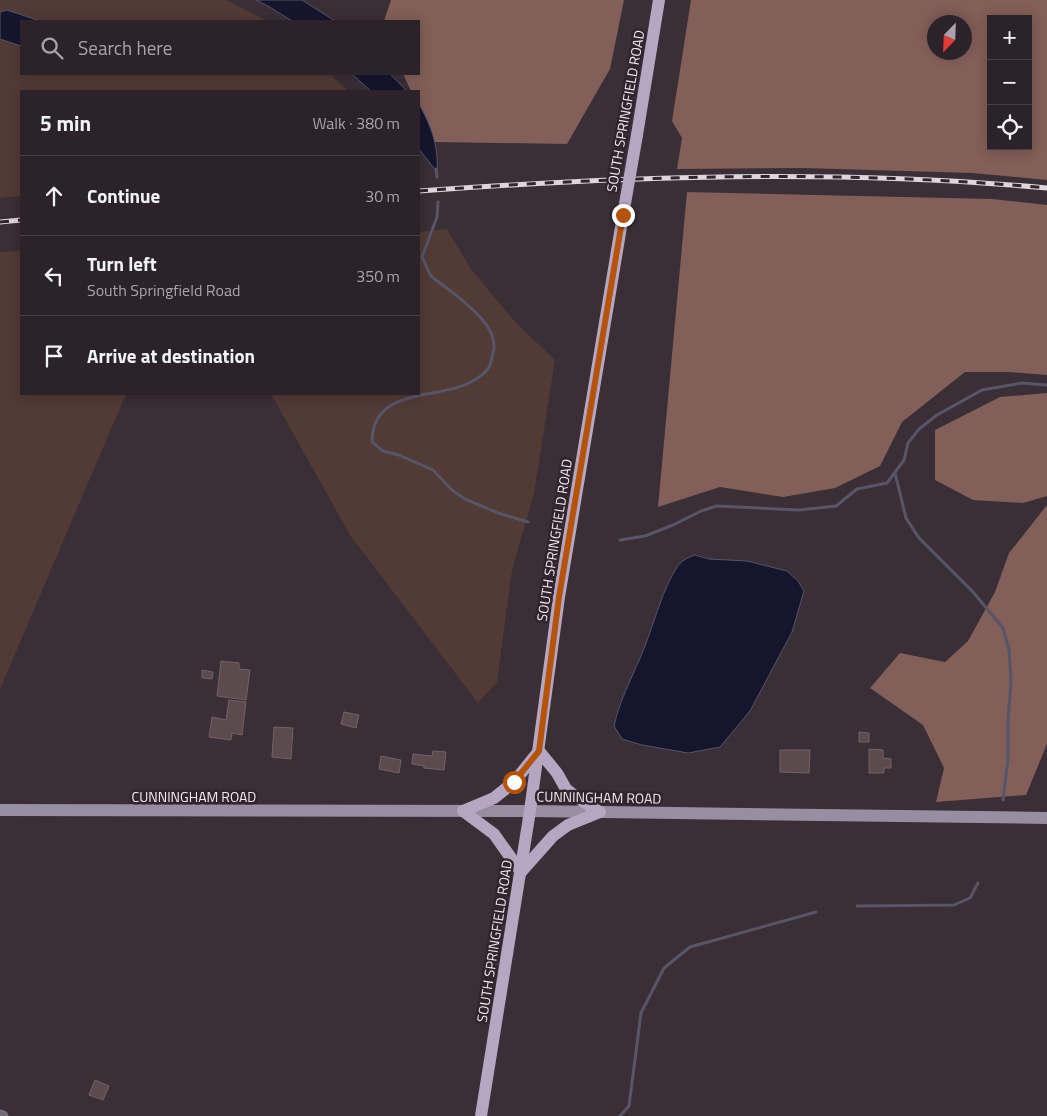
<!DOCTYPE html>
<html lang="en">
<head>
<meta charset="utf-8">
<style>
	:root { --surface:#2c2229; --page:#382f35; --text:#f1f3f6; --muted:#a6a4a8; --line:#483f46 }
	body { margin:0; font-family:"Titillium Web",sans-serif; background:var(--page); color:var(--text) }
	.controls { position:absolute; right:15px; top:15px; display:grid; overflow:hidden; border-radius:0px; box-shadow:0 2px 12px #0003 }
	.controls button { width:45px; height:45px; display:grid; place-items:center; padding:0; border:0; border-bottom:1px solid var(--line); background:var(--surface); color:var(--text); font:25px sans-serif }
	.compass { position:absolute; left:927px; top:15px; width:45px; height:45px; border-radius:50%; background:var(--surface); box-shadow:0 2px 12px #0003; rotate:203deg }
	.stop { position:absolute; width:15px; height:15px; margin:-11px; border:4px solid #b45309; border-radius:50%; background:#fff }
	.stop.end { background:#b45309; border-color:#fff; box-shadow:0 1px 5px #0008 }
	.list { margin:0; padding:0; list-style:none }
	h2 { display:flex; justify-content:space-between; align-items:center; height:65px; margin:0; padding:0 20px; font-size:21px }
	h2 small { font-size:16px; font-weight:400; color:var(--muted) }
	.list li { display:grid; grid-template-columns:32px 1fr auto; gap:15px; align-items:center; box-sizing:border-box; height:80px; padding:0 20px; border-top:1px solid var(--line) }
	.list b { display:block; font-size:19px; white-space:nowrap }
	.list p { margin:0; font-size:16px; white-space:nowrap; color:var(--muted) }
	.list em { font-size:16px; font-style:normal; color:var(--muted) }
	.icon { flex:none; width:28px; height:28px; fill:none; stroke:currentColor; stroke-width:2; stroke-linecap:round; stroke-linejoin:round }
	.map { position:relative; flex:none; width:1047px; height:1116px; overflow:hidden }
	.search { position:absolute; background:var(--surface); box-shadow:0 2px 12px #0003; left:20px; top:20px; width:400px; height:55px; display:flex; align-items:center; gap:12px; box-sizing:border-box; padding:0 18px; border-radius:0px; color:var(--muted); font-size:19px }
	.panel { position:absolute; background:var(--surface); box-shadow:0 2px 12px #0003; left:20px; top:90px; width:400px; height:305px; border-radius:0px }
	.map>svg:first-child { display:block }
</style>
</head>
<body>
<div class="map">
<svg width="1047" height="1116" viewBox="0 0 1047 1116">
	<rect width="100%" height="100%" fill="#3a2e37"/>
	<g fill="#523a35">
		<path d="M0 0H226L267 21H21V74H330L348 91H21V196L0 198Z"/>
		<path d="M447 229 471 269 517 324 555 360 534 493 512 570 497 682 478 703 350 535 271 394H419V232Z"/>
		<path d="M21 251V394H126L0 689V252Z"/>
	</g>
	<g fill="#825f58" fill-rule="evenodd">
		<path d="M391 0H624L610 69 567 144 435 142 419 107V91H411L403 74H419V21H384Z"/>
		<path d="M691 0H1047V180L972 173 803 168 677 169 682 138 672 121ZM991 19H1028V146H991ZM964 22V52H934V22Z"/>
		<path d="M687 192 992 199 1047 205V375L1010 372H965L902 422 880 466 835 488 783 497 720 487 658 507Z"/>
		<path d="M1047 393V496L1023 503 973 500 935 480V430L1000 397Z"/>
		<path d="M1047 505V744L1026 795 936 802 944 768 923 725 870 688 900 653 945 662 968 641 995 592 1009 553Z"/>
	</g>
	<g fill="#15152e" stroke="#575568">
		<path d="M256 0H302L335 21H292L268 6Z"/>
		<path d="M7 10 40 21H21V46L0 39V12Z"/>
		<path d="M352 74H390L407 91H371Z"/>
		<path d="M419 104C431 125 439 147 437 172L419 149Z"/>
		<path d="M695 555 709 559 747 561 787 571 798 581 804 591 792 632 750 711 720 747 688 753 642 745 622 739 614 726C620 698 635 672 645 646 655 620 662 591 677 567 682 560 687 558 695 555Z"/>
	</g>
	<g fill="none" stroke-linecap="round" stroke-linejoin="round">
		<g stroke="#575568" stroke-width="3">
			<path d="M436 169 437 177"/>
			<path d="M438 202 437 217 422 257C425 262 427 269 430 274 433 279 440 283 444 286 462 300 501 327 493 353 492 358 491 366 487 370 455 407 373 378 372 442L383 451 399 455 433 470 452 490 465 499 498 513 528 522"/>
			<path d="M895 473 906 518 919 538 973 592 1003 628 1009 650 1011 681 1008 721V759L1003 800"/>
			<path d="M620 540 645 536 673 525 701 511 717 506 799 510 836 506 857 489 887 483 904 460 908 443 919 429 937 415 982 390 1022 383 1047 385"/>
			<path d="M857 906 954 905 970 898 978 883"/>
			<path d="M620 1116 629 1106 641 1013 664 968 690 947 816 912"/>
		</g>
	</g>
	<g fill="#5b4a4e" stroke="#746265">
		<path d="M221 661 239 663V669L250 670 246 700 217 696Z"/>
		<path d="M202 670 213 672 212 679 202 678Z"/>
		<path d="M229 700 246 702 242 735 232 733 231 740 209 737 212 717 226 720Z"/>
		<path d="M344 712 359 715 356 728 341 724Z"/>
		<path d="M274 727 293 728 291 759 272 757Z"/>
		<path d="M859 732 869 733V742H859Z"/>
		<path d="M869 749 883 750V758L891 759V768H884V773H869Z"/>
		<path d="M780 750H810L809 773 780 772Z"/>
		<path d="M433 751 446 752 444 770 424 768V766L412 764 413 754 432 756Z"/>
		<path d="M381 756 401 760 399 773 379 769Z"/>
		<path d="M95 1080 109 1086 103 1100 89 1095Z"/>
	</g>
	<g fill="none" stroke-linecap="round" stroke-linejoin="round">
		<path stroke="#746d7a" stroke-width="11" d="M0 1115 3 1116"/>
		<path stroke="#988ea2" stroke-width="12" d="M0 810 530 811 1047 818"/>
		<g stroke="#b5a7c1" stroke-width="12">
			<path d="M637 135 659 0"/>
			<path d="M463 811 494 798 514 782 539 751 557 773 566 789 579 799 600 812"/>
			<path d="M463 811 494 834 521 872"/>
			<path d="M521 872 553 836 568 825 600 812"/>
			<path d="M481 1116 530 811 559 597 623 215"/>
		</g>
		<defs>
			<g id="rail">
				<path d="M419 191C628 176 838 169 1047 188"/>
				<path d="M0 222 21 220"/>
			</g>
		</defs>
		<use href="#rail" stroke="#dfd6dc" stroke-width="5"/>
		<use href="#rail" stroke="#30242d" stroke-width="3" stroke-dasharray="9" stroke-linecap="butt"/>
		<path stroke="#b5a7c1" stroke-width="12" d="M623 215 637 135"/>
	</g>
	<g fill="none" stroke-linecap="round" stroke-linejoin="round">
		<path stroke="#b45309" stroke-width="6" d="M514 782 539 751 559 597 623 215"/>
	</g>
	<g text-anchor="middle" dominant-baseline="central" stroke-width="5" stroke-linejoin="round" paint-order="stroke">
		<g font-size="14" fill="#f2e9ef" stroke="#30242d">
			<text transform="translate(625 111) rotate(-80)">SOUTH SPRINGFIELD ROAD</text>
			<text transform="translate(554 540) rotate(-81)">SOUTH SPRINGFIELD ROAD</text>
			<text x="194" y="796">CUNNINGHAM ROAD</text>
			<text transform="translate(599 797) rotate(1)">CUNNINGHAM ROAD</text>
			<text transform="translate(494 941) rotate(-81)">SOUTH SPRINGFIELD ROAD</text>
		</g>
	</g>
</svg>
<div class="controls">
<button>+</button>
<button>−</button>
<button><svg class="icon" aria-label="locate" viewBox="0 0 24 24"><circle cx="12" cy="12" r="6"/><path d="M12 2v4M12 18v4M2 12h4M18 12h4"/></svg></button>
</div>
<svg class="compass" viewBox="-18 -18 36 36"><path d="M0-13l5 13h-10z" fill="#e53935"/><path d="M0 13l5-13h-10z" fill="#a6a4a8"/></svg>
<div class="stop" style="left:514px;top:782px"></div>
<div class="stop end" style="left:623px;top:215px"></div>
<div class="search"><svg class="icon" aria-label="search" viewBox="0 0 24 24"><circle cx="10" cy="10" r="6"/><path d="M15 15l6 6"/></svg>Search here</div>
<section class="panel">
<h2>5 min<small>Walk · 380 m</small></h2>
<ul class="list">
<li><svg class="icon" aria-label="ahead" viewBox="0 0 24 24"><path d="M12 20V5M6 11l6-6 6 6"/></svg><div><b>Continue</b></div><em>30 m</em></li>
<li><svg class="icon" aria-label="left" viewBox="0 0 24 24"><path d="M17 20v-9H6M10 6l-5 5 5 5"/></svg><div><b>Turn left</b><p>South Springfield Road</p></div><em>350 m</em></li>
<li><svg class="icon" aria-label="arrive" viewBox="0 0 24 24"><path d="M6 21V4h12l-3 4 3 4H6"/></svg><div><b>Arrive at destination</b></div></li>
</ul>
</section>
</div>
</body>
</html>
